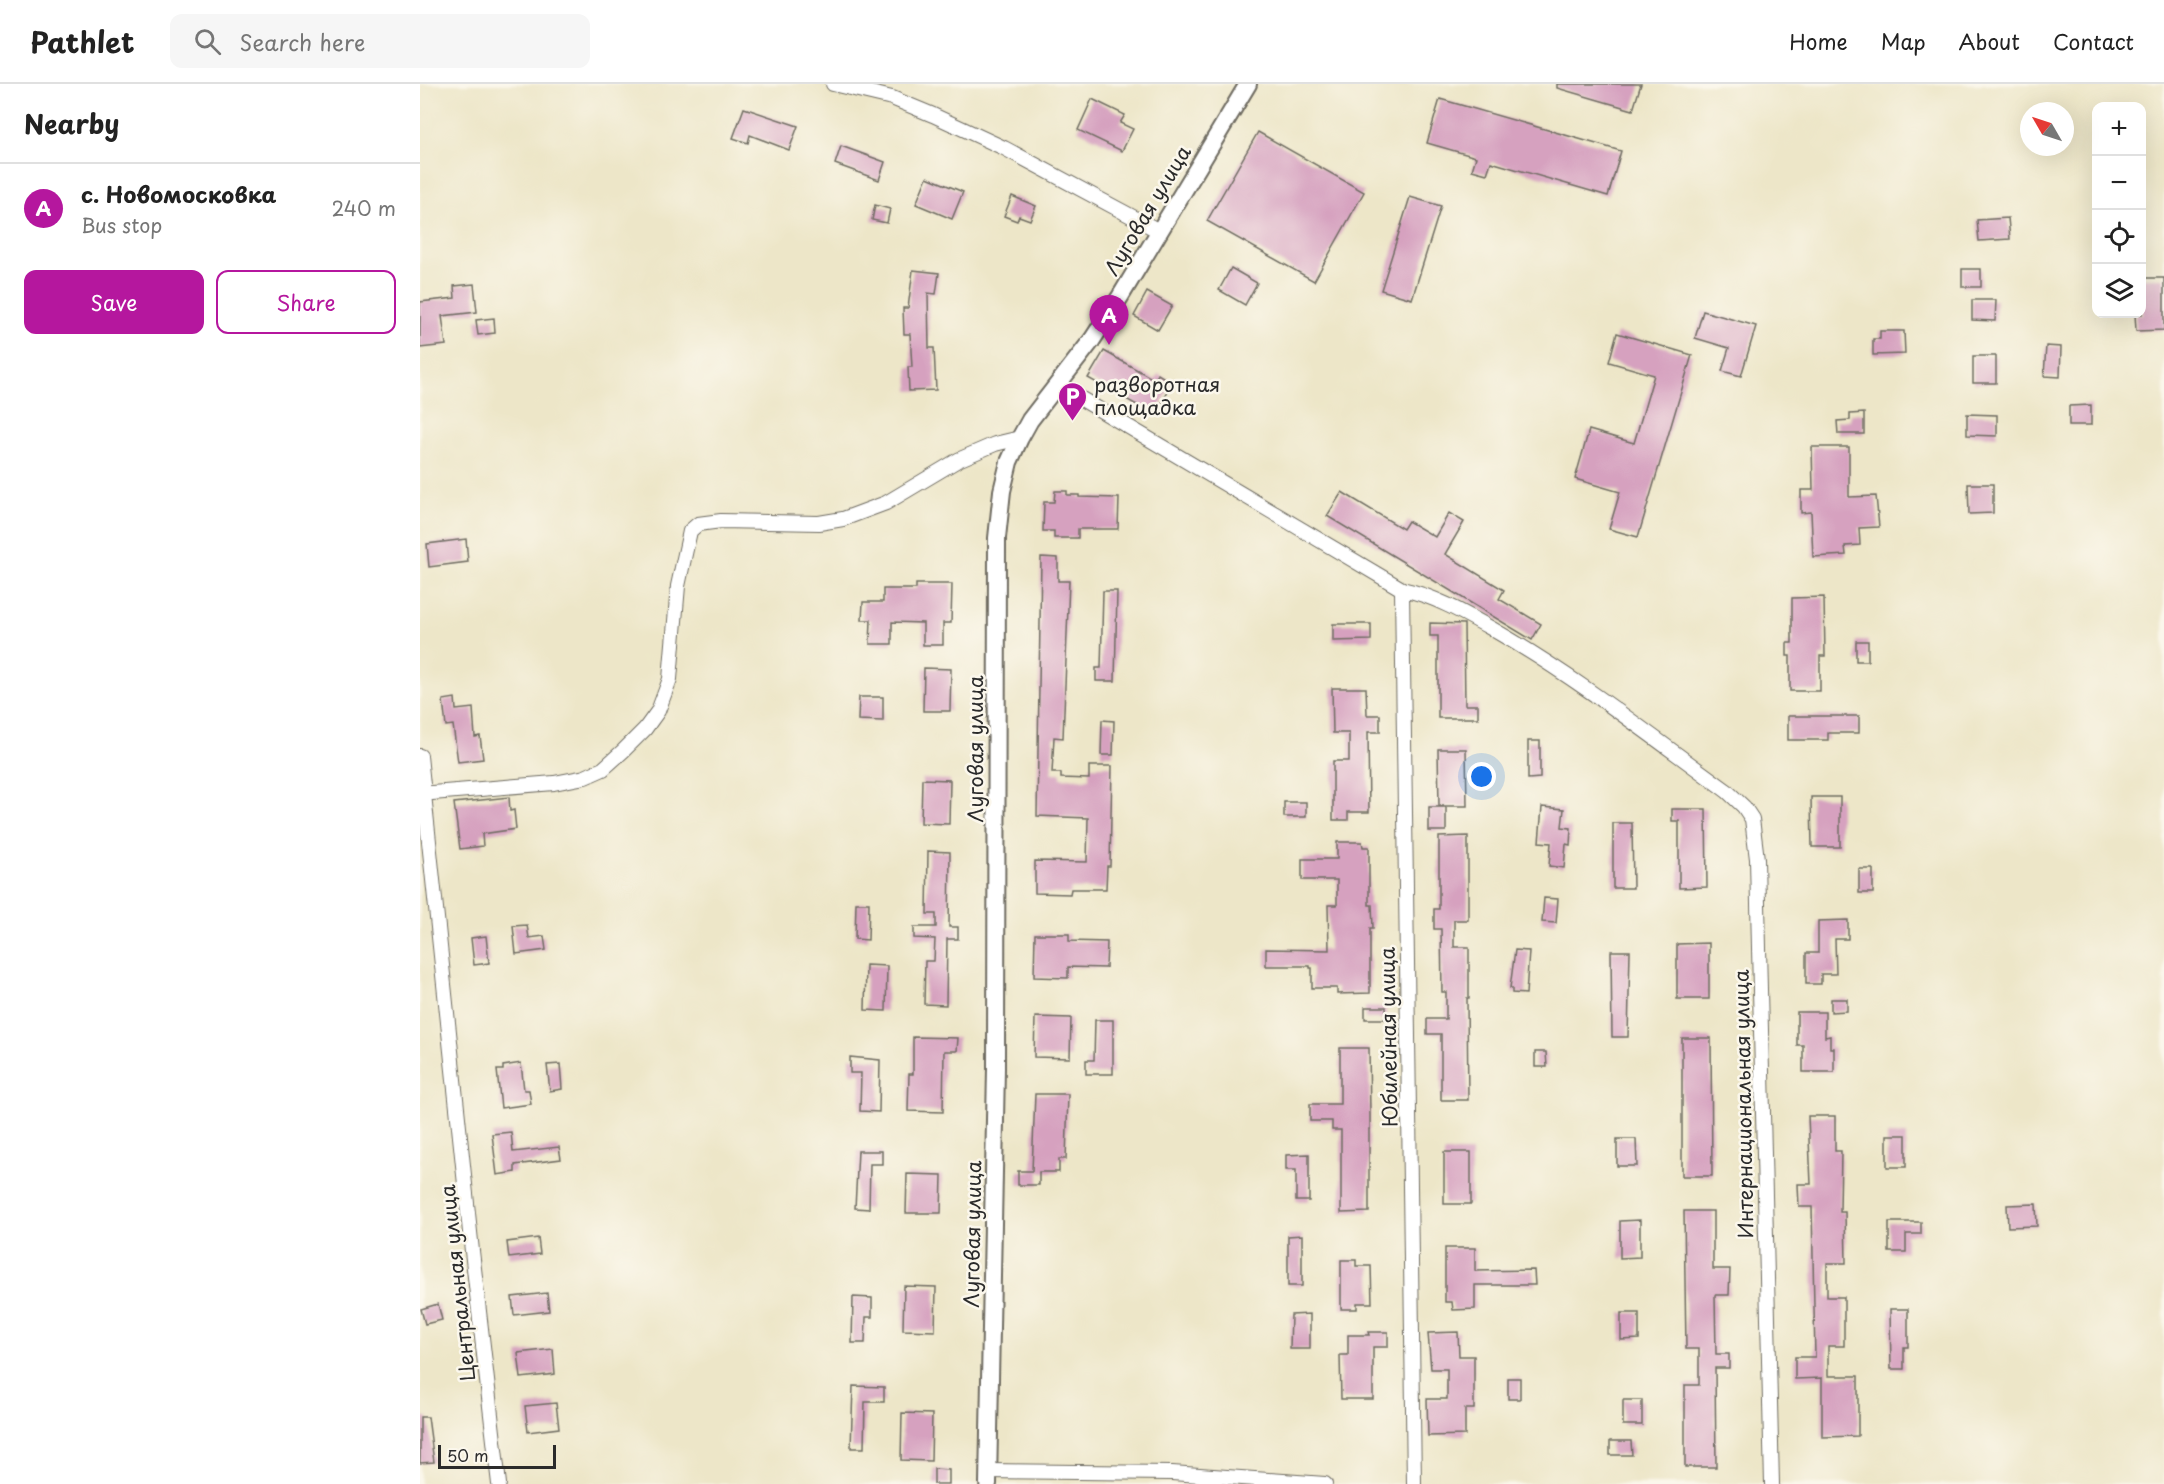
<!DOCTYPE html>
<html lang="en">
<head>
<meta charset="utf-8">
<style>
	:root { --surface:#fff; --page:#f6f6f6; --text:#222; --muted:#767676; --line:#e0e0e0; --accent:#b5179e }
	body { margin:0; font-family:"Playpen Sans",sans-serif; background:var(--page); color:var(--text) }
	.controls { position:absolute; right:18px; top:18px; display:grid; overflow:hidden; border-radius:12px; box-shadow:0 6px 24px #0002 }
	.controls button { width:54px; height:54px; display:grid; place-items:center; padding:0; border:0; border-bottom:2px solid var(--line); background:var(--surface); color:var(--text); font:30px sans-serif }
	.compass { position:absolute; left:1600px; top:18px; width:54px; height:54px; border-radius:50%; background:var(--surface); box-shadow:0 6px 24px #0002; rotate:309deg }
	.scale { position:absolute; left:18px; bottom:15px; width:118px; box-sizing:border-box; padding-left:6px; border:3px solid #2b2b2b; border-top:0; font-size:16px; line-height:21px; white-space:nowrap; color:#2b2b2b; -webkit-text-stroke:4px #fbf7ec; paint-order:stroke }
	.you { position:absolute; left:1062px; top:693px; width:21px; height:21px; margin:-15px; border:4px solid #fff; border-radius:50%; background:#1a73e8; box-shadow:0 0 0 9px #1a73e833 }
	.badge { display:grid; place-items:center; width:39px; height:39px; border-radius:50%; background:var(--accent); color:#fff; font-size:20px; font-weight:700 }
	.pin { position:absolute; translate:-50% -50px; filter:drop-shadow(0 2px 3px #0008) }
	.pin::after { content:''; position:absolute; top:32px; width:21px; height:18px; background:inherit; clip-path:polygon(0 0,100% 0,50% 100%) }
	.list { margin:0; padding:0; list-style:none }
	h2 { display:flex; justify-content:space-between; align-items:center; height:78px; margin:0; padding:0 24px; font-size:26px }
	h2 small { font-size:20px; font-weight:400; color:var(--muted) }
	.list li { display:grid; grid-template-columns:39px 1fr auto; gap:18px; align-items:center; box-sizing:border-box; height:90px; padding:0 24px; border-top:2px solid var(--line) }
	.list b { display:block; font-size:22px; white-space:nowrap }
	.list p { margin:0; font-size:20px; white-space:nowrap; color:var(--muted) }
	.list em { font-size:20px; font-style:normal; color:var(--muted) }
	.actions { display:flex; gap:12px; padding:18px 24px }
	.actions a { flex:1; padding:14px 0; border:2px solid var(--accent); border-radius:12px; text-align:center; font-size:21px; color:var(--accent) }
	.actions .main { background:var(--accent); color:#fff }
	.icon { flex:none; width:33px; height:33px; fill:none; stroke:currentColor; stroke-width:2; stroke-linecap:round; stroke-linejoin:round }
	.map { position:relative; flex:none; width:1744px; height:1400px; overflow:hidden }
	header { display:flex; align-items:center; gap:36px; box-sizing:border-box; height:84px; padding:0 30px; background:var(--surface); border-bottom:2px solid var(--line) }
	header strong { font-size:28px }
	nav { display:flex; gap:33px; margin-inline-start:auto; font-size:21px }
	.search { width:420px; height:54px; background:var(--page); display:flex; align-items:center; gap:15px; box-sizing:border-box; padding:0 21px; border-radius:12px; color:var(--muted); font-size:22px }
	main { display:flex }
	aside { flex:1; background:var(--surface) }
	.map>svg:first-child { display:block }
</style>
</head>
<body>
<header>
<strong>Pathlet</strong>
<div class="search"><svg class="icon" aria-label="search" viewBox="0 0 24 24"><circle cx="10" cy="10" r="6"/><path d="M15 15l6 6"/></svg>Search here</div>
<nav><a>Home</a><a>Map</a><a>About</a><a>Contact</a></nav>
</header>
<main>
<aside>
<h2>Nearby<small></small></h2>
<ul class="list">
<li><span class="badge">A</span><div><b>с. Новомосковка</b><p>Bus stop</p></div><em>240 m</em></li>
</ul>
<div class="actions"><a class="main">Save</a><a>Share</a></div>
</aside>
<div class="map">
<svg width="1744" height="1400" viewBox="0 0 1744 1400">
	<rect width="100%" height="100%" fill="#fbf7ec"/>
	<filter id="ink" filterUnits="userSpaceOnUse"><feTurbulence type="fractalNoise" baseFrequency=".0167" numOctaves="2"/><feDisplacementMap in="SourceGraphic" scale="12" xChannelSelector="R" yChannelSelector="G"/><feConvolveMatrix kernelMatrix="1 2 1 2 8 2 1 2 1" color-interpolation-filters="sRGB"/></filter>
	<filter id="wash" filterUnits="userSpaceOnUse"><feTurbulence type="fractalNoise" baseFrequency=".008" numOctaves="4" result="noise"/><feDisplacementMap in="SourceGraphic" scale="24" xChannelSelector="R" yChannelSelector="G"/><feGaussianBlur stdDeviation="1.35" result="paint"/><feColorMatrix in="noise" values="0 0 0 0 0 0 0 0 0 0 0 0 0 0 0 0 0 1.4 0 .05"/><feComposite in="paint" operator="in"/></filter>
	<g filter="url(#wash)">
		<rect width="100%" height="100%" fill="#ede6c8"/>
		<g id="blocks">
			<g fill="#d6a1bf">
				<path d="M1137 0H1221L1213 26 1137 4Z"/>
				<path d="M672 15 705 31 700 39 713 45 702 67 658 46Z"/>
				<path d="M1020 15 1201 67 1188 112 1071 78 1067 90 1052 86 1056 73 1007 59Z"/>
				<path d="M324 24 378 42 369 66 330 51 328 59 313 54Z"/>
				<path d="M838 48 944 108 894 197 787 137Z"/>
				<path d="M421 62 465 78 459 96 415 80Z"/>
				<path d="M507 93 543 108 532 135 496 120Z"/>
				<path d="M592 112 616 122 610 136 599 132 597 137 584 132Z"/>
				<path d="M990 113 1021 122 992 215 961 206Z"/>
				<path d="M455 121 470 125 467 139 452 136Z"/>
				<path d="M1588 134 1590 155 1559 157 1557 136Z"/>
				<path d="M811 184 837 199 825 221 799 206Z"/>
				<rect x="1542" y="185" width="19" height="18"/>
				<path d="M493 186 519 189 516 210 508 209 509 264H514L516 306 489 307 488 283H492L490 250H484L483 224H488Z"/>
				<path d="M1722 194H1744V246L1716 247 1715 230H1722Z"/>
				<path d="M54 200 57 228 22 232 26 261 0 264V218L35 214 34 202Z"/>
				<path d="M727 208 752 222 738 246 714 232Z"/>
				<path d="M1552 216H1576L1575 237 1552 236Z"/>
				<path d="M1283 227 1336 242 1321 292 1302 287 1309 264 1275 254Z"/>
				<path d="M74 234 75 249 58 251 56 236Z"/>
				<path d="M1460 247H1484L1485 270 1453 271V255H1460Z"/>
				<path d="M1197 249 1272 271 1218 453 1189 445 1200 408 1155 395 1169 346 1214 359 1234 291 1189 278Z"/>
				<path d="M1626 262 1641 263 1640 293 1624 292Z"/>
				<path d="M684 267 735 296 738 290 753 299 735 331 668 294Z"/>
				<rect x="1553" y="272" width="23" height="27"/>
				<path d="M1671 321V341H1649V322Z"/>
				<path d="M1444 329V350H1418L1417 337 1430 336V330Z"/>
				<path d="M1547 330 1577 331V352L1547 351Z"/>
				<path d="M1392 363H1429V413L1456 412 1459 443 1439 444 1440 461 1425 462 1426 471 1393 473 1391 428 1381 429V406H1393Z"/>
				<path d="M1548 400H1573V429L1549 430Z"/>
				<path d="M635 407H647V411H659V413L699 414 698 445H658V454H634V447H623L624 418H634Z"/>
				<path d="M922 408 983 445 988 437 1015 453 1029 429 1044 438 1025 470 1084 506 1079 515 1121 540 1112 556 907 432Z"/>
				<path d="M46 455 48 478 9 483 7 460Z"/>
				<path d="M621 473 638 474V497H649L643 654 634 653 632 689H641V694L669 695V682H692L690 782H687L686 805H651L650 810 615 809V777L667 778 668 734 617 732Z"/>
				<path d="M496 500H532L531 539H523V561H503V539L472 538V560H450L451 536H442L443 518H463V505H496Z"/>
				<path d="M683 507H697L695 597H676V584H681Z"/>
				<path d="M1404 513 1405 572H1400V607H1370V572H1367V559H1372V514Z"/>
				<path d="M1010 539 1044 540 1045 621H1058V634H1018V552H1010Z"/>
				<path d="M913 540H951V556L913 557Z"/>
				<rect x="1436" y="557" width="12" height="20"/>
				<path d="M504 584 531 585 530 627H503Z"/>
				<path d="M912 604H946L947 631H960V648H948L949 728H928V736H913V677H929V649H913Z"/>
				<path d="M439 613H463V637L438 636Z"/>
				<path d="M35 614 36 626 53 624 55 653 60 652 63 675 38 678 33 641 26 642 23 616Z"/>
				<path d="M1368 632H1439V649H1408V656H1368Z"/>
				<path d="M682 636 694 637 693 671H681Z"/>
				<path d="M1108 657H1120V694L1108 695Z"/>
				<path d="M1018 665H1046L1047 722H1019Z"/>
				<path d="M502 695 530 696 529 740 501 739Z"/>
				<path d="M89 713 90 727 94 726 96 745 62 750 63 762 40 765 34 719Z"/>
				<path d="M1391 713H1420V763H1392Z"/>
				<rect x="864" y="718" width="22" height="15"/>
				<rect x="1009" y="723" width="17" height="24"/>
				<path d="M1122 723 1144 725 1142 743 1151 744 1150 761 1146 760 1144 784 1129 782 1131 759 1119 758Z"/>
				<path d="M1252 725H1286L1287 803 1259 804V737H1252Z"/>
				<path d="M1193 739H1212L1213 804H1193Z"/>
				<path d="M1048 752V836H1034V863H1049V914H1047L1048 1016H1021V950H1007V935H1026V908H1022L1021 845H1014V825H1019V753Z"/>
				<path d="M917 758H942L943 763H949V821H952L953 844H950V909L917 910V904H892V884H890V882H846V865L909 866 908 821H917V796H882V775H917Z"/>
				<path d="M508 767 530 768 529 843H538V855H527L526 921 504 920 505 877H514L515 855 494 854V843H516V830H507Z"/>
				<rect x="1439" y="785" width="14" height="24"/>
				<path d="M1124 814 1138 815 1136 839 1122 838Z"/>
				<path d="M436 819H449L448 856 435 855Z"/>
				<path d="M1428 836V855H1415L1416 890H1401V900H1386V869H1398V837Z"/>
				<path d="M107 841 109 854 124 852 126 866 96 870 93 842Z"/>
				<path d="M615 850H649V857L687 858 686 884 648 883V894L614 893Z"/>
				<path d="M66 852 69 879 54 881 51 854Z"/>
				<path d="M1289 859V915H1257V860Z"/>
				<path d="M1095 866 1109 867 1106 910 1092 909V904H1090Z"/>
				<path d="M1191 867H1210L1208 953H1192Z"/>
				<path d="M446 881 467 882 466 927 445 926Z"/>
				<path d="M1411 915H1427V927L1411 928Z"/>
				<rect x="945" y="923" width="21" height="12"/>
				<path d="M1377 928H1405V953L1410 952V964H1414V988H1383V961H1377Z"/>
				<path d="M615 933 651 934 650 974 614 973Z"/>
				<path d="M675 936H693V990H666V976H674Z"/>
				<path d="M493 953 538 954 537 967H524L523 1028 488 1027 489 990H493Z"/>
				<path d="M1262 954H1291L1292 1092H1262Z"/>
				<path d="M920 964H949L950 1031V1045H949V1128L921 1129V1046H912V1037H890V1020H920Z"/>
				<path d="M1115 968H1126L1127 983H1115Z"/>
				<path d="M430 973 460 976 459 1028 440 1027 441 989H430Z"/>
				<path d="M101 979 104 1006H109L111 1020 81 1024 77 986H83V982Z"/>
				<path d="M140 980 142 1005 130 1007 127 981Z"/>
				<path d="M615 1010H648L646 1075H639V1088H619V1101H598V1087H612Z"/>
				<path d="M1388 1032H1415V1067H1421L1420 1128H1425L1426 1179H1407V1213H1424V1262H1408V1292H1438V1352L1402 1353V1294L1375 1295V1273H1395L1392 1123H1379L1378 1100H1391Z"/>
				<path d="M91 1048 93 1068 139 1063 141 1075 95 1081V1088L77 1091 72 1050Z"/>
				<rect x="1467" y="1051" width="19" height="32"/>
				<path d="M1197 1055H1216L1217 1082H1197Z"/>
				<path d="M438 1067H462V1080H450L449 1125 435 1124Z"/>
				<rect x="1024" y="1068" width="27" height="52"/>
				<path d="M889 1070V1117H876V1086H866V1071Z"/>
				<path d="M487 1090 522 1091 521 1129H486Z"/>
				<path d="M1616 1120 1617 1142 1588 1143 1587 1121Z"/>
				<path d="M1264 1127H1293V1185H1310L1309 1211H1295L1296 1270H1309V1284H1295L1296 1383H1265V1301H1279V1265H1266Z"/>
				<path d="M1220 1136V1173L1200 1174V1137Z"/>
				<path d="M1469 1138H1501V1150H1486V1168H1469Z"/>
				<path d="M882 1151V1202H868V1152Z"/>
				<path d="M118 1154 120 1170 89 1174 87 1158Z"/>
				<path d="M1025 1164H1055V1187L1114 1186 1115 1201H1055V1225L1033 1226 1032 1218H1025Z"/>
				<path d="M921 1176H936V1182H951L952 1219H937V1225H921Z"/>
				<path d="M484 1202 516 1203 515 1247 483 1246Z"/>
				<path d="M127 1209 129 1227 94 1231 92 1213Z"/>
				<path d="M433 1213 452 1214V1233H446L445 1259H432Z"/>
				<path d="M18 1220 22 1236 5 1240 1 1225Z"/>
				<path d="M1470 1225H1488V1263H1484V1285H1471Z"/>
				<path d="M1201 1229H1219V1255L1201 1256Z"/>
				<path d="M890 1230V1265H870L871 1231Z"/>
				<path d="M948 1248H968V1263H953V1315H921L920 1271H928V1251H949Z"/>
				<path d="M1038 1248 1039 1272H1054V1325H1045V1351L1008 1352 1007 1315H1027V1285H1011L1008 1249Z"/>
				<path d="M133 1265 135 1290 101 1294 98 1269Z"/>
				<rect x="1088" y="1294" width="12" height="21"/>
				<path d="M433 1302 464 1303V1318H445L444 1364H431Z"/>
				<rect x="1203" y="1316" width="19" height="25"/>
				<path d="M136 1319 139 1344 108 1348 105 1322Z"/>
				<path d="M482 1329 512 1330 511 1377 481 1376Z"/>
				<path d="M0 1333H8L14 1378 0 1379Z"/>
				<path d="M1190 1357H1211L1212 1371H1190Z"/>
				<path d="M514 1385 529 1386V1400H514Z"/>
			</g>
		</g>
	</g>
	<g filter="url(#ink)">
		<use href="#blocks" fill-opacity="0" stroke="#6f6c62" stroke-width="1.5"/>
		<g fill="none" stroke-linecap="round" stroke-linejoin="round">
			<defs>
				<g id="minor">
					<path d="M413 0 472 14 513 31 584 64 739 147"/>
					<path d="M638 301 982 505C1015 512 1044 529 1074 546 1156 593 1231 652 1307 707L1324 723 1332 735 1337 775 1339 864 1352 1400"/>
					<path d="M982 505 994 1400"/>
					<path d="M0 672 52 1167 79 1400"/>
					<path d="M0 710 134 699 165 693 183 685 203 667 225 645 238 627 250 595 258 502 270 447 278 440 301 437 399 439 423 435 466 419 538 376 575 360 600 354"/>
					<path d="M568 1387 752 1389 905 1400"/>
				</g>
				<path id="tertiary" d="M568 1400 576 984 577 454 582 407 589 378 600 354 610 336 672 256 700 213 828 0"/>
			</defs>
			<use href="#minor" stroke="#6f6c62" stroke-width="16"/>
			<use href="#tertiary" stroke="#6f6c62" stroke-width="20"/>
			<use href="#minor" stroke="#fff" stroke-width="14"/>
			<use href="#tertiary" stroke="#fff" stroke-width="16"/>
		</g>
	</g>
	<defs>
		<symbol id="parking-pin" viewBox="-11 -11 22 30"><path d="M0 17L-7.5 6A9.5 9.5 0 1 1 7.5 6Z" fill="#b5179e" stroke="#fbf7ec"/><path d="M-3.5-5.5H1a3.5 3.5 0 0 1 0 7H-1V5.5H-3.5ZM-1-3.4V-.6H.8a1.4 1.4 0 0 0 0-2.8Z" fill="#fff"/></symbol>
	</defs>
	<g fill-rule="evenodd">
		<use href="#parking-pin" x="636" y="296" width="33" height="45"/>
	</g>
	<g text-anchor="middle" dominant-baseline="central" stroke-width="5" stroke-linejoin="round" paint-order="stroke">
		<g font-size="20" fill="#2b2b2b" stroke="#fbf7ec">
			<text transform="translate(727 126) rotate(-59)">Луговая улица</text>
			<text transform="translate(555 665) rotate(-90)">Луговая улица</text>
			<text transform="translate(968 953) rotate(-91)">Юбилейная улица</text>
			<text transform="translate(1323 1020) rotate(-91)">Интернациональная улица</text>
			<text transform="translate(552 1150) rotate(-89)">Луговая улица</text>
			<text transform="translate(37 1199) rotate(-96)">Центральная улица</text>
		</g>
		<g font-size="20" fill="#2b2b2b" stroke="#fbf7ec" text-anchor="start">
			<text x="674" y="300">разворотная<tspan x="674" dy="23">площадка</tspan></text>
		</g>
	</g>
</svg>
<div class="controls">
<button>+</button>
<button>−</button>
<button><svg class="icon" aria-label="locate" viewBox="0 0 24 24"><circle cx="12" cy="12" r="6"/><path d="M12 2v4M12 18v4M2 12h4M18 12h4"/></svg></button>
<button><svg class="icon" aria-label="layers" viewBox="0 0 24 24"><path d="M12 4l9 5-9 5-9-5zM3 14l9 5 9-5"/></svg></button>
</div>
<svg class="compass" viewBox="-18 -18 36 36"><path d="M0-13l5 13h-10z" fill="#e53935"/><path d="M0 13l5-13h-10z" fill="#767676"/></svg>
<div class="scale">50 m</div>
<div class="you"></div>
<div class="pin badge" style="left:689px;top:261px">A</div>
</div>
</main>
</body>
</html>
